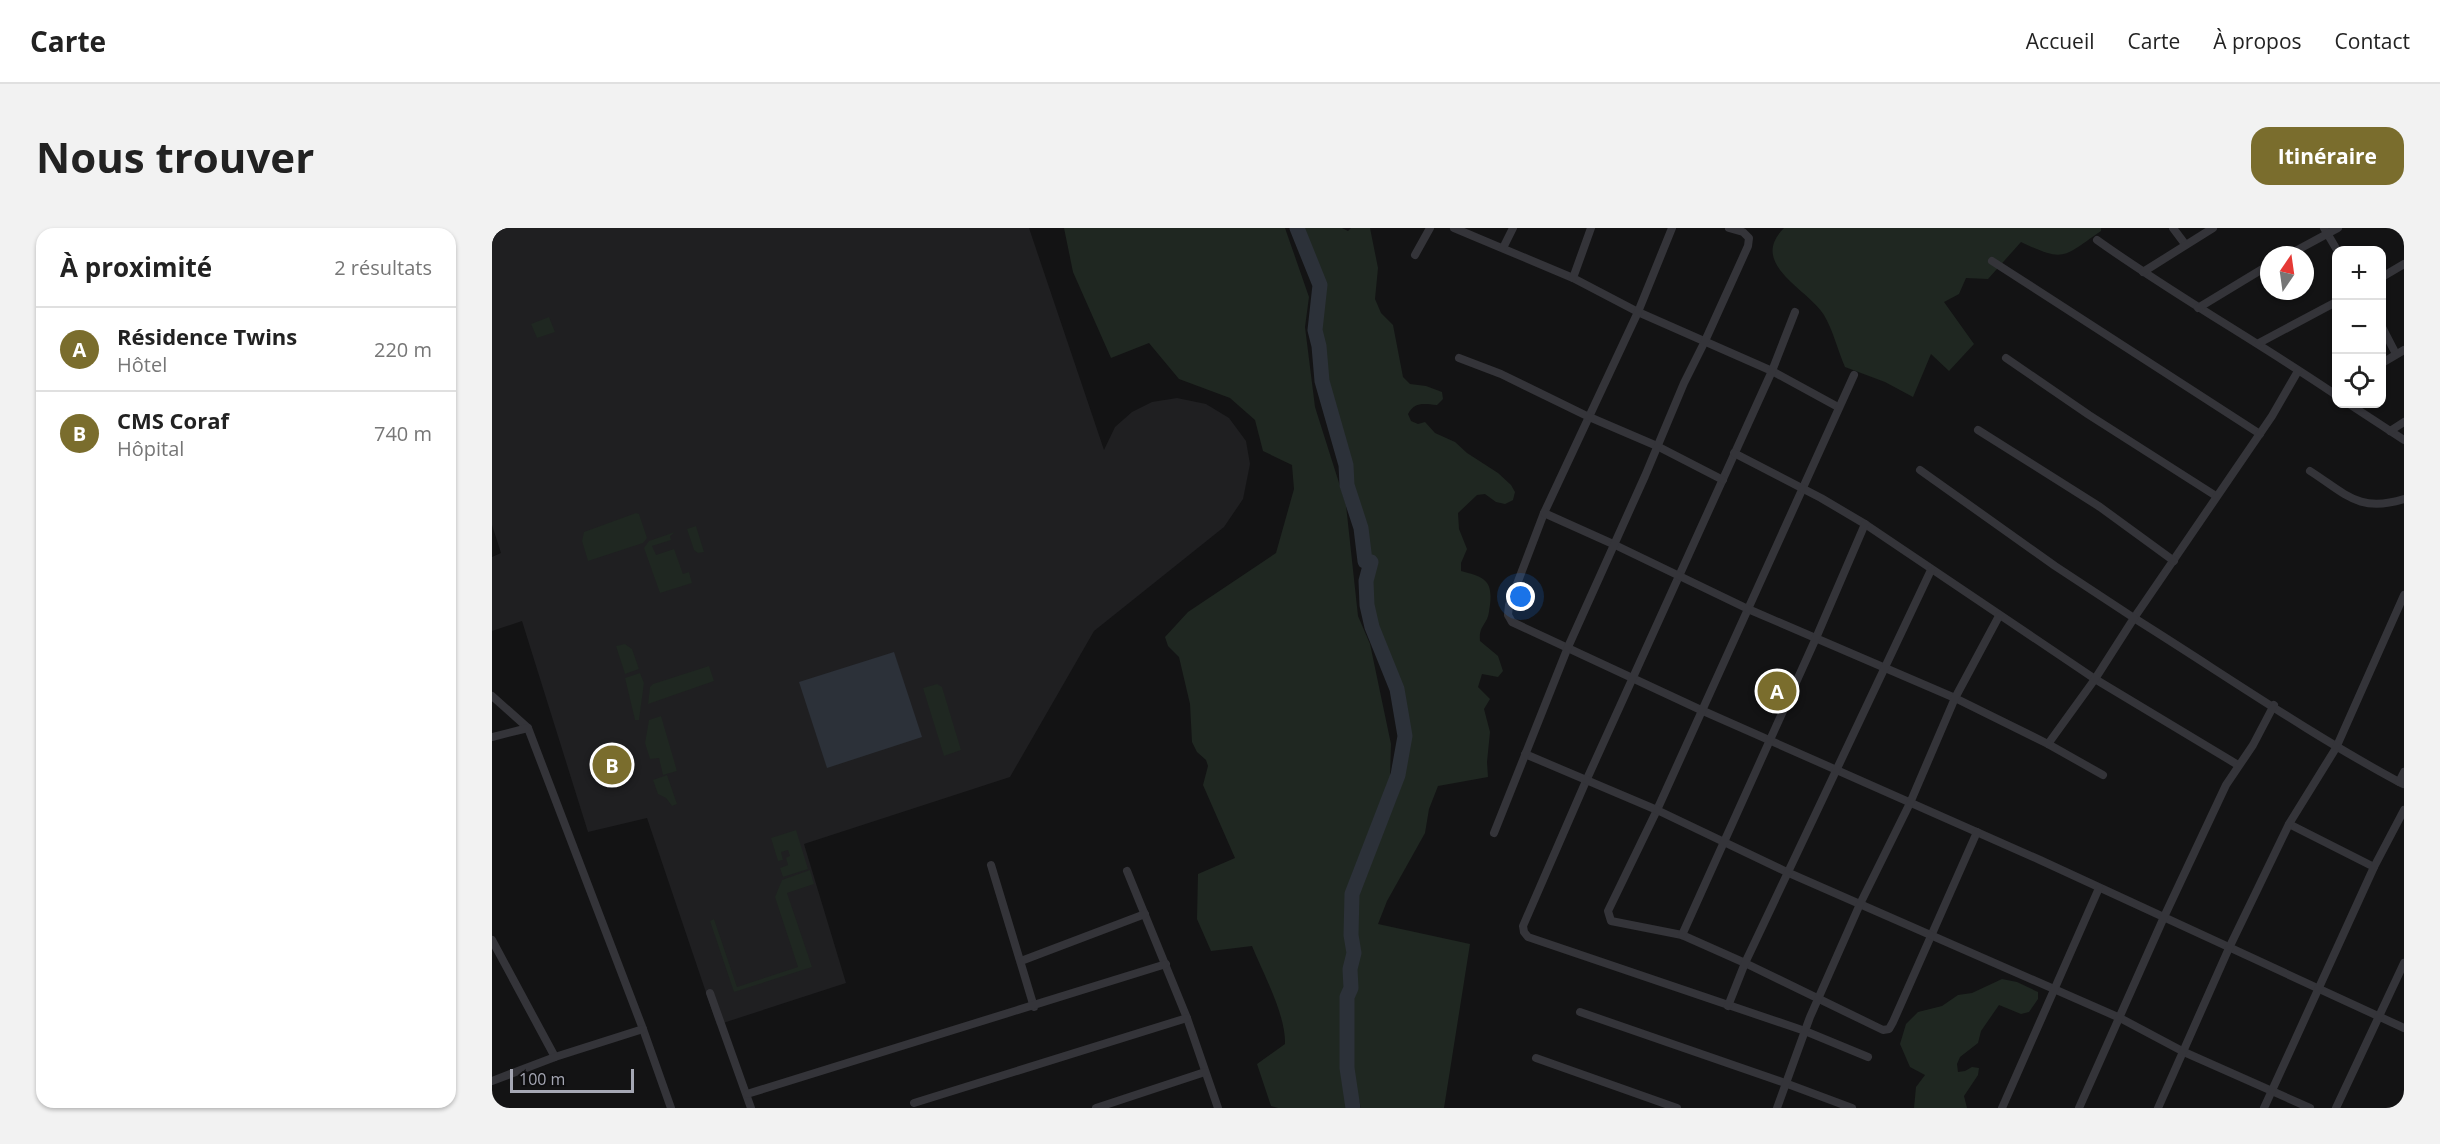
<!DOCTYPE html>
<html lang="fr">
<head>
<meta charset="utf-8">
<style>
	:root { --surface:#fff; --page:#f2f2f2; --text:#222; --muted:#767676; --line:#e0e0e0; --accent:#7a6d2d }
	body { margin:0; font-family:"Open Sans",sans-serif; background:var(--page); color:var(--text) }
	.controls { position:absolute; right:18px; top:18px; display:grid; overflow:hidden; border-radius:12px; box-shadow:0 2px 4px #0004 }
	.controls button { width:54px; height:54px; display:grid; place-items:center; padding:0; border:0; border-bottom:2px solid var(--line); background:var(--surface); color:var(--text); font:30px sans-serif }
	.compass { position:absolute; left:1768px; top:18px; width:54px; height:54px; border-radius:50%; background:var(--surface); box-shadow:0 2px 4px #0004; rotate:13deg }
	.scale { position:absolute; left:18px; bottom:15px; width:124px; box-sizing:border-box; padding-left:6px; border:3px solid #a5a7b4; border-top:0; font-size:16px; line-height:21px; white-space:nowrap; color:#a5a7b4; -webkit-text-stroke:4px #0e0e0f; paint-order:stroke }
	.you { position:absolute; left:1029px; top:369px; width:21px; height:21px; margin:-15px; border:4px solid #fff; border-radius:50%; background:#1a73e8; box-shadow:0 0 0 9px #1a73e833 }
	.badge { display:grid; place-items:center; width:39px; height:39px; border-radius:50%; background:var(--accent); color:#fff; font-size:20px; font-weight:700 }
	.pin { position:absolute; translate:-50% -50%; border:3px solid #fff; box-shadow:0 2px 6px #0006 }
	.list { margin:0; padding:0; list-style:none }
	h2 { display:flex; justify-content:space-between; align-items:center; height:78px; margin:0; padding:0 24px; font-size:26px }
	h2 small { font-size:20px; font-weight:400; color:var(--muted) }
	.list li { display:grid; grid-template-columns:39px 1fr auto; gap:18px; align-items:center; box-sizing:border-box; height:84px; padding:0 24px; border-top:2px solid var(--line) }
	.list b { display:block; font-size:22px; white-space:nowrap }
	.list p { margin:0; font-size:20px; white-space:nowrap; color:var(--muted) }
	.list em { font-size:20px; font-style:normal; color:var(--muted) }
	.icon { flex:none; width:33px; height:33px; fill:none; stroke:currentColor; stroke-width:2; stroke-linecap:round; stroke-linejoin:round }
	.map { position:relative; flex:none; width:1912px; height:880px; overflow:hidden; border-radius:18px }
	header { display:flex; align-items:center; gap:36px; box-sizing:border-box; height:84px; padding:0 30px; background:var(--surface); border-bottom:2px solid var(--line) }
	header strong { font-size:28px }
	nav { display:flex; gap:33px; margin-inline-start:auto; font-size:21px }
	.intro { display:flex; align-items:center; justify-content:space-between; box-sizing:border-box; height:144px; padding:0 36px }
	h1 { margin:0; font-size:42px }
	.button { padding:15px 27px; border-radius:18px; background:var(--accent); color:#fff; font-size:21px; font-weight:700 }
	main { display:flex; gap:36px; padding:0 36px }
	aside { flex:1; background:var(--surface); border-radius:18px; box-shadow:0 2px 4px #0004 }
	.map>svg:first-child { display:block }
</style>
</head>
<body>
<header>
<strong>Carte</strong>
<nav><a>Accueil</a><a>Carte</a><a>À propos</a><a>Contact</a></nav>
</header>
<div class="intro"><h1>Nous trouver</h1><a class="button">Itinéraire</a></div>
<main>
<aside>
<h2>À proximité<small>2 résultats</small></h2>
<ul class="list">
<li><span class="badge">A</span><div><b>Résidence Twins</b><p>Hôtel</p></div><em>220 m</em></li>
<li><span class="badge">B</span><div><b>CMS Coraf</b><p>Hôpital</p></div><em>740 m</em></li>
</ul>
</aside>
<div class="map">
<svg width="1912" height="880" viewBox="0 0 1912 880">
	<rect width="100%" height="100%" fill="#131314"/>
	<path fill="#1f1f21" d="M0 0H537L612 222 623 199 640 184 660 174 685 170 714 176 737 190 754 213 758 236 751 271 732 299 602 403 518 549 312 616 354 755 225 797 155 590 96 604 30 393 0 403V329L9 325 0 297Z"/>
	<g fill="#1f2721">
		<path d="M572 0H793L817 69 813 99 823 179 854 277 866 388 878 416 899 516 898 549 858 659 851 823 858 880H786L779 878 765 836 793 816C794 787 771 745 760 718L719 723 705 691 706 646 743 630 711 557 716 538 714 532 705 524 700 514 698 476 687 429 676 418 673 409 696 384 784 325 802 261 800 237 771 223 763 192 738 170 687 151 657 115 619 130 581 44Z"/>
		<path d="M811 0H850L856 3 859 0H878L886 40 883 71 889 85 901 97 911 149 918 156 934 158 950 164 951 171 945 177C932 176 923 173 916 186L919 193 926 196 933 194 943 205 963 214 975 225 1006 245 1019 257 1023 264 1021 272 1013 276 1004 274 993 266 985 267 966 285 967 301 975 321 969 335V343C992 349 1001 352 998 377 997 382 997 387 995 391 990 400 987 402 988 413L1006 428 1011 443 1006 449 990 446 986 459 998 471 992 481 998 504 995 534 996 549 946 558 937 581 933 605 895 673 886 696 978 716 952 880H869L859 844 857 817 858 782 865 725 862 696 866 658 884 614 904 572 916 528V497L908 455 884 399 880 359 884 336 875 324 873 300 859 253 858 235 848 202V195L837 166 829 104 831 60 812 8Z"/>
		<path d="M1292 0H1609V3C1571 29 1573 35 1529 14L1496 51 1474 50 1467 66 1452 74 1482 116 1457 143 1439 126 1421 169 1393 154 1353 139C1346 123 1341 102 1332 87 1315 60 1256 36 1292 0Z"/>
		<path d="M57 89 63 104 45 110 39 96Z"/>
		<path d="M144 285 147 286 155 310 151 315 96 333 90 313 92 304Z"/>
		<path d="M204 298 212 324 206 325 202 322 195 301Z"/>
		<path d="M183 304 178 308 179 312 160 318 164 327 182 321 191 346 197 344 200 355 168 365 152 320 157 313Z"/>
		<path d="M133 416 140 421 147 441 133 446 124 418Z"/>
		<path d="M217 438 222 453 156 476 158 459 161 456Z"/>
		<path d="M148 445 152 455 147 492H143L133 450Z"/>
		<path d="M445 456 450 459 469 522 452 528 431 460Z"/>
		<path d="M169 488 185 543 171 547 167 530 158 531 153 515 157 492Z"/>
		<path d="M175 547 185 576 180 578 174 570 166 566 161 552Z"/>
		<path d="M304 602 316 641 291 649 288 640 296 637 294 630 298 628 296 622 289 624 291 632 286 633 279 610Z"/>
		<path d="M318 642 322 656 295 665 320 739 242 764 218 693 222 691 245 759 306 739 283 669 290 652Z"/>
		<path d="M1510 751 1525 754 1546 764V771L1537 784 1529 786 1507 777 1489 803 1486 815 1468 829 1465 836 1466 844 1473 843 1480 839 1487 840 1486 847 1472 868 1475 880H1422L1424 859 1433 847 1418 839 1408 816 1414 796 1426 784 1450 778 1466 767 1480 765Z"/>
	</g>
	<path fill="#2c3139" d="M402 424 430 509 335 540 307 454Z"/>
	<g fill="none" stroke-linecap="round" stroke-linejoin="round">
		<path stroke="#2c3139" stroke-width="15" d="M805 0 828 57 823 102 827 118 830 153 854 237 855 257 869 300 873 333 879 334 874 353 875 377 880 399 905 461 913 508 906 547 860 666 859 707 862 725 858 741 859 760 855 769V840L861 880"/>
		<g stroke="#343439" stroke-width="8">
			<path d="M962 0 1081 50 1146 84 1280 143 1346 179"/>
			<path d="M1180 0 1146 84 1052 285 1017 377 1016 387 1020 394 1209 482 1548 632 1912 800"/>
			<path d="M1681 0 1693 16"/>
			<path d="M1832 0 1845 22"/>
			<path d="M1605 12C1682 67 1766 114 1844 167"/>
			<path d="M1011 20 1021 0"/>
			<path d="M923 27 938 0"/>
			<path d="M1796 27 1846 0"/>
			<path d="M1500 33 1768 206"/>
			<path d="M1651 44 1721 0"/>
			<path d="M1890 49 1912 36"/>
			<path d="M1081 50 1099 0"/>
			<path d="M1706 80 1777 37"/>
			<path d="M1303 84 1280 143 1094 553 1031 698 1032 704 1036 709 1313 803 1376 829"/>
			<path d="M1890 99 1904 126"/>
			<path d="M1767 115 1844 74"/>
			<path d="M967 130 1009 146 1095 188 1165 218 1231 252"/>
			<path d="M1514 130 1597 187 1724 268"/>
			<path d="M1890 135 1912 122"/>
			<path d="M1806 143 1780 188 1642 390C1730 445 1816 505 1907 554"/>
			<path d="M1362 147 1165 582 1116 683 1119 693 1190 707 1253 735 1391 802 1397 801 1401 794 1485 604"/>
			<path d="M1857 176 1912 212"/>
			<path d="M1486 202 1608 279 1682 333"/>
			<path d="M1898 203 1912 194"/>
			<path d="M1242 225 1329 270 1373 296 1603 451 1746 537"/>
			<path d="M1428 242 1563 338 1642 390 1603 451 1556 516"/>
			<path d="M1818 243C1854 266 1867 285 1912 271"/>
			<path d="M1052 285 1121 316 1256 381 1463 470 1556 516 1611 547"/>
			<path d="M0 468 36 500 151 801 179 880"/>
			<path d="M0 509 36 500"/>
			<path d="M1033 526 1165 582 1297 645 1628 790 1692 824 1818 880"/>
			<path d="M1911 556 1907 554 1912 544"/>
			<path d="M1797 596 1882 639"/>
			<path d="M1002 605 1076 419 1153 248 1192 155 1213 113 1256 18 1257 10 1251 4 1237 0"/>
			<path d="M499 637 542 779"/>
			<path d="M635 643 695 790 726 880"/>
			<path d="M1190 707 1324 410 1373 296"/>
			<path d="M0 712 63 829"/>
			<path d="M529 733 653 686"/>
			<path d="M218 765 259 880"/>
			<path d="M1236 778 1253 735 1439 342"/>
			<path d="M1088 784 1293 855 1360 880"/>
			<path d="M1044 830 1185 880"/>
			<path d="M0 853 63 829 151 801"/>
			<path d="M255 866 674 736"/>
			<path d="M422 875 695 790"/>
			<path d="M604 880 713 844"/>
			<path d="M1285 880 1318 789 1368 676 1418 575 1463 470 1507 388"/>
			<path d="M1510 880 1607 660"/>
			<path d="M1587 880 1672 689 1734 557 1761 517 1782 477"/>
			<path d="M1666 880 1737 720 1797 596 1844 520 1912 367"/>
			<path d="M1772 880 1882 639 1912 582"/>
			<path d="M1844 880 1912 735"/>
		</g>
	</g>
</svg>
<div class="controls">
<button>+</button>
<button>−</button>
<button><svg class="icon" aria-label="locate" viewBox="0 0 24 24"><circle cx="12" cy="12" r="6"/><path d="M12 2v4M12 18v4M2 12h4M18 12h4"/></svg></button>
</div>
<svg class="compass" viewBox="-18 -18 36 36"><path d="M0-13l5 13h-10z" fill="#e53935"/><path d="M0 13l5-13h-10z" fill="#767676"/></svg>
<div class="scale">100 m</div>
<div class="you"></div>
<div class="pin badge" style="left:1285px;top:463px">A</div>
<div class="pin badge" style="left:120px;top:537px">B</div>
</div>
</main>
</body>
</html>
